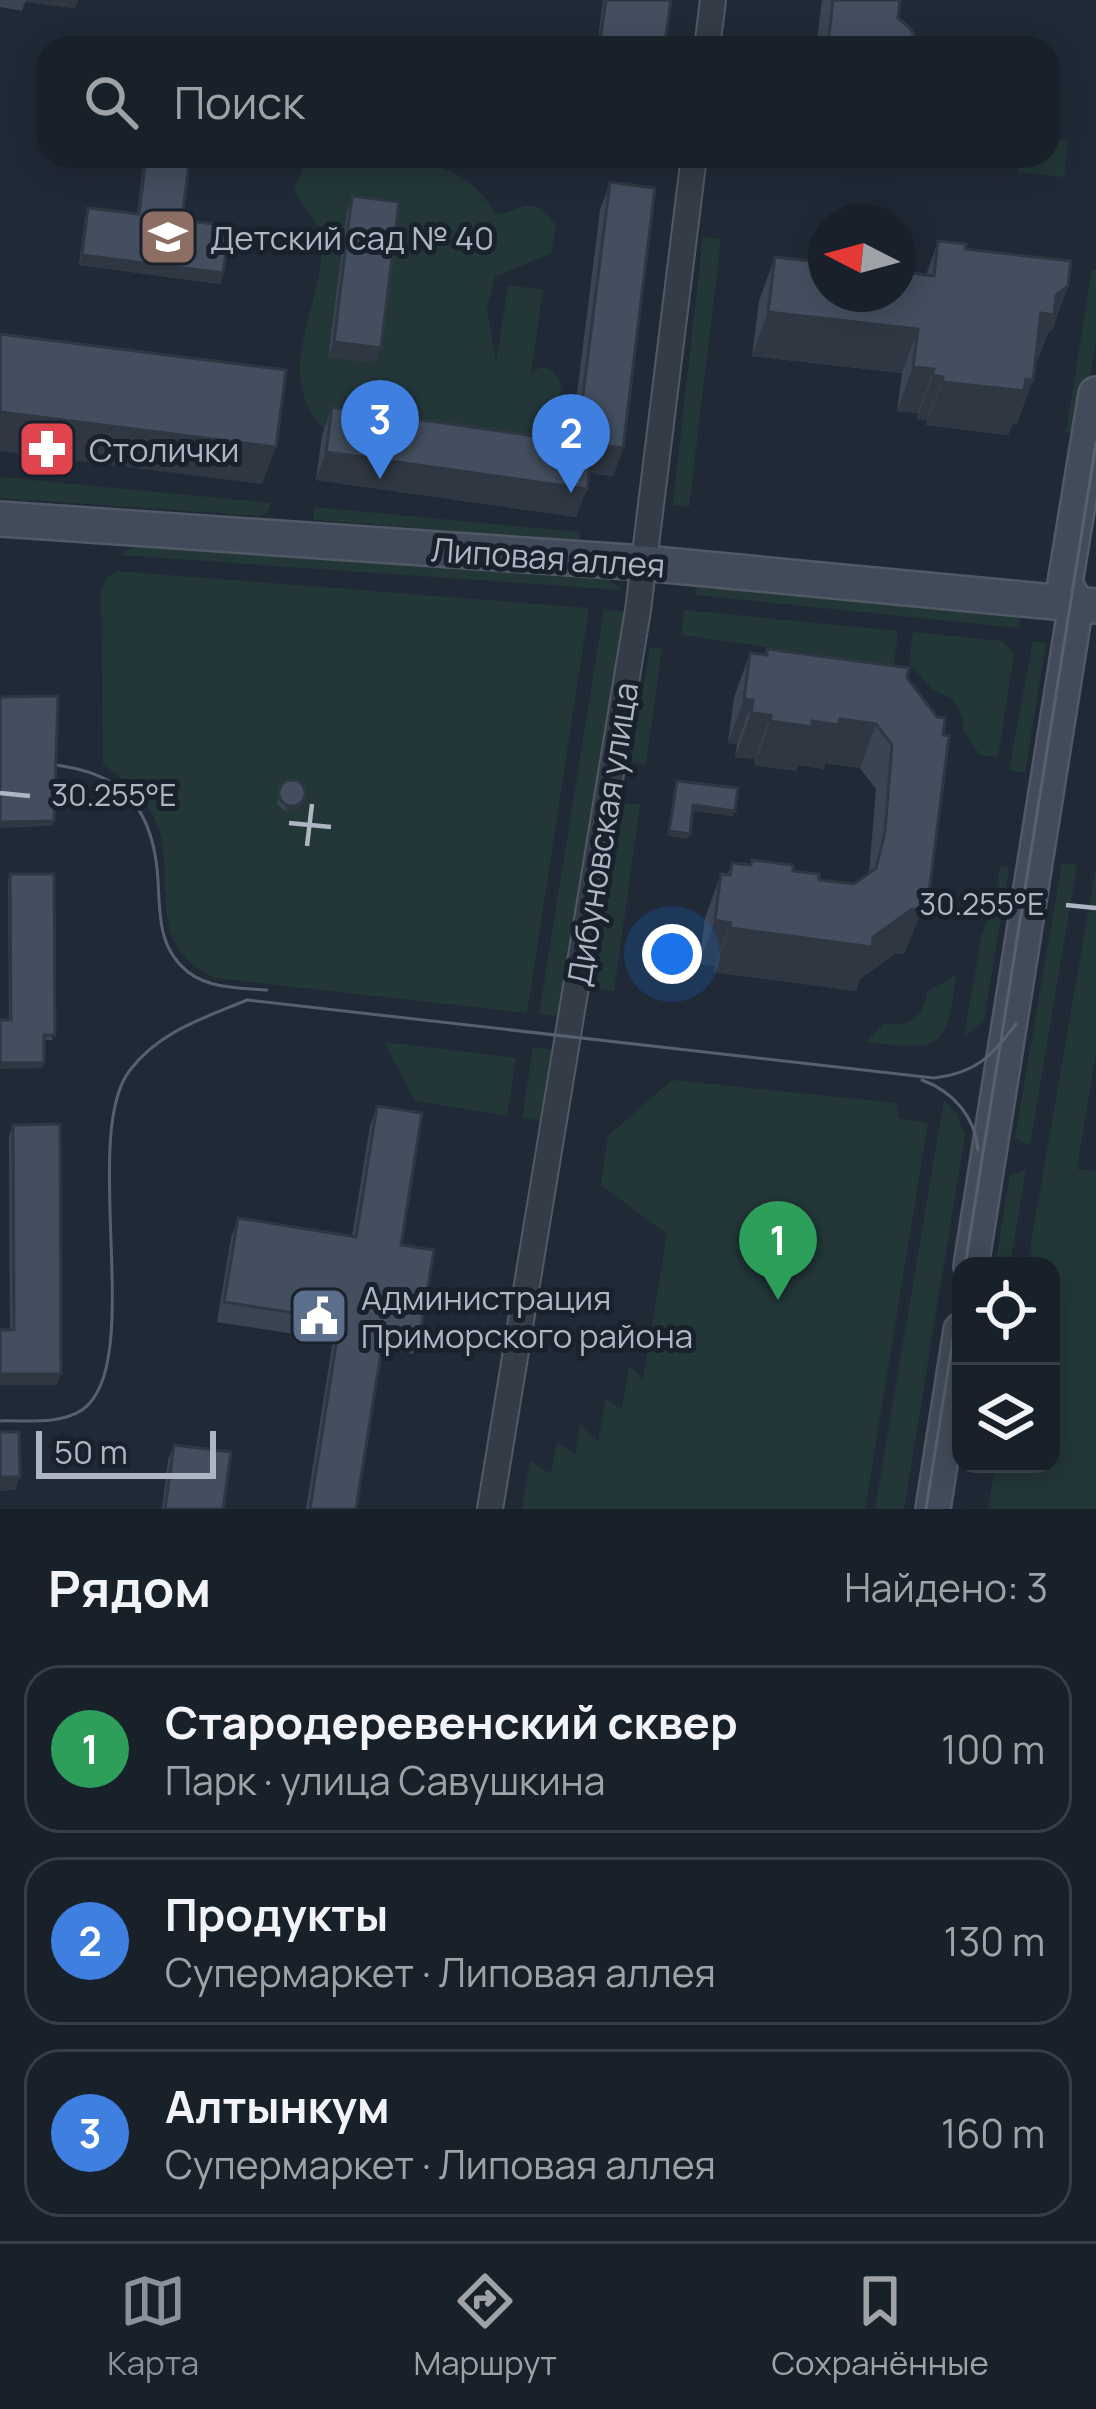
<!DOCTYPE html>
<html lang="ru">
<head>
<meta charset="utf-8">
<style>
	:root { --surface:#182029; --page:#212831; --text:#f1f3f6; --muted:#9fa3a8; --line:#363e46; --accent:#8c9099 }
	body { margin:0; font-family:Manrope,sans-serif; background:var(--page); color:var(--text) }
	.controls { position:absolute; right:36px; bottom:36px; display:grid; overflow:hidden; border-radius:24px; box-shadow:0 6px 30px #0003 }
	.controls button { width:108px; height:108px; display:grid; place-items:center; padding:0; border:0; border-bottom:3px solid var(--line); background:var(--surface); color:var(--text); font:60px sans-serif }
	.compass { position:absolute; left:808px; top:204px; width:108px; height:108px; border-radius:50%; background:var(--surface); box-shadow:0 6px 30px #0003; rotate:276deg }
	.scale { position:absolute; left:36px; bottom:30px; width:180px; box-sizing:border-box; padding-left:12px; border:6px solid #aeb6c4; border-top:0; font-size:33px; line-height:42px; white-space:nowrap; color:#aeb6c4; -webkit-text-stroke:9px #19212c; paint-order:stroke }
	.you { position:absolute; left:672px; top:954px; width:42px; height:42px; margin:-30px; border:9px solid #fff; border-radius:50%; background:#1a73e8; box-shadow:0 0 0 18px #1a73e833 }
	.badge { display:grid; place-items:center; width:78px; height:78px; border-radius:50%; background:var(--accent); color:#fff; font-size:39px; font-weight:700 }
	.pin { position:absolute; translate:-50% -99px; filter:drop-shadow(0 3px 6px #0008) }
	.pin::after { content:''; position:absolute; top:63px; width:42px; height:36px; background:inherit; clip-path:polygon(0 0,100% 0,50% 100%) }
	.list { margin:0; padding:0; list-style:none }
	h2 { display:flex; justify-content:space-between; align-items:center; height:156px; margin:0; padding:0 48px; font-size:51px }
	h2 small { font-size:39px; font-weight:400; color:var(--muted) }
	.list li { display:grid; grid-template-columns:78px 1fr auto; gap:36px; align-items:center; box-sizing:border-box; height:168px; margin:0 24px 24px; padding:0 24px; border:3px solid var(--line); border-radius:36px }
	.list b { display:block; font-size:45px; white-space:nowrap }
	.list p { margin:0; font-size:39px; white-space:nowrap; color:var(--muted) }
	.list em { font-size:39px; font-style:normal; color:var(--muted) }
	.icon { flex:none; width:66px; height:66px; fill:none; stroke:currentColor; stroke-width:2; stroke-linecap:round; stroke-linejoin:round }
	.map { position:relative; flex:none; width:1096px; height:1509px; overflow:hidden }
	.search { position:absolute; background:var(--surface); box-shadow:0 6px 30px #0003; left:36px; right:36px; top:36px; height:132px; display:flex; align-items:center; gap:30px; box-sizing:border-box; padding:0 42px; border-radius:36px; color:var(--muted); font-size:45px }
	.sheet { height:732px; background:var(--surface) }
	nav { display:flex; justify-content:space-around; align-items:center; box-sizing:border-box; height:168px; border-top:3px solid var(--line); background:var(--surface); font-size:33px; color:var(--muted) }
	nav a { display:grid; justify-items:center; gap:6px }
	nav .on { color:var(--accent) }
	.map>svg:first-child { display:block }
</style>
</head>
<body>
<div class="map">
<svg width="1096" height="1509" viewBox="0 0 1096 1509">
	<rect width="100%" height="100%" fill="#202a37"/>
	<g fill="#233739">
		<path d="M1048 139 1068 141 1064 177 1018 172 1019 156H1048Z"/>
		<path d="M317 156C380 156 463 150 496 215 528 209 529 193 556 225L551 253 495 277 487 307 496 364 508 285 543 290 531 373 541 367 553 371 563 387 550 430 535 442 333 437C263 379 328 307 321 235 319 221 301 208 294 188L305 164Z"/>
		<path d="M703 237 721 239 689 507 673 505Z"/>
		<path d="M1092 269 1096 270V340L1081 435 1066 432Z"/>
		<path d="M0 477 271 503 266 514 260 516 0 498Z"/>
		<path d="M314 507 580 532V540L314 520Z"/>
		<path d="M134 547 608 579 621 590 119 555Z"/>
		<path d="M116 571 589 608 527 1013 215 978C148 946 173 896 161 837 153 804 129 782 103 764L101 590 106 579Z"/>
		<path d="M697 585 1020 618 1019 628 696 595Z"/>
		<path d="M604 609 627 612 560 1017 539 1014Z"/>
		<path d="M684 610 898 631 894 665 681 635Z"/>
		<path d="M913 632 1002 641 1014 654 998 757 980 755 963 729V719L953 699 933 690 909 663Z"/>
		<path d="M1033 641 1046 643 1025 773 1009 770Z"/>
		<path d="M650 647 662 649 646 764 631 762Z"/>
		<path d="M624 803 640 805 614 991 593 988Z"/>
		<path d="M1062 863 1077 865 1030 1146 1015 1138Z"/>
		<path d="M1000 866 1009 868 984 1020 964 1037 981 938 995 900Z"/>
		<path d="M1096 867V1052L1077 1169 1096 1171V1509H988L995 1464H1051V1266H1027Z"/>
		<path d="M956 975C946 1053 941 1050 866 1042L885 1023C909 1028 925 1016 927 992Z"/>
		<path d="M384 1042 516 1058 507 1116 415 1101Z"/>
		<path d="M533 1047 554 1050 543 1121 522 1118Z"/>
		<path d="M672 1080 896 1103 899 1118 928 1123 865 1509H522L530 1461 551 1474 557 1442 575 1455 580 1425 598 1441 606 1399 622 1409 629 1366 643 1379 667 1234 601 1185 608 1136Z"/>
		<path d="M944 1100 956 1113 965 1135 904 1509H875Z"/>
		<path d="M1026 1170 1010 1266H995L1010 1175Z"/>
	</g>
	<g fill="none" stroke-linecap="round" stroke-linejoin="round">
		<defs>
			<g id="street">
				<path d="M707 48 713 0"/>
				<path d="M490 1509 638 610 694 156"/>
			</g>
			<g id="secondary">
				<path d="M0 519 644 563 1096 606"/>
				<path d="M971 1266 1076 604 1065 583 1096 394"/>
				<path d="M933 1509 961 1330"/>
			</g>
		</defs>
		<use href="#street" stroke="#515965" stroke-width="28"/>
		<use href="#secondary" stroke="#515965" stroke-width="38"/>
		<use href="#street" stroke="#343c47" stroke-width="24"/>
		<use href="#secondary" stroke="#424b5a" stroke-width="33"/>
		<g stroke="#56606e" stroke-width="3">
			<path d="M0 763C91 761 152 777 158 880 160 915 158 948 188 972 210 989 241 988 267 990"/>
			<path d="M922 1080C954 1092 975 1117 978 1150"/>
			<path d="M965 1266 1096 443"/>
			<path d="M0 1421C25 1420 59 1425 82 1410 147 1366 79 1135 130 1070 160 1031 204 1018 247 1000L934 1078C976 1073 992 1056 1016 1024"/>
			<path d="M926 1509 961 1289"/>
		</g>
	</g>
	<g fill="#3a4452">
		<path d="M0 0H78L75 8 25 2 22 11 0 7Z"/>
		<path d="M603 0H671L664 48H597Z"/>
		<path d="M822 0H900L898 18 922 48H816Z"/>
		<path d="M144 156H238L235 164 190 158 182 220 223 273 220 284 79 265 85 218 88 208 137 214Z"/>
		<path d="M852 156H907L904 160 878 168 859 162Z"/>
		<path d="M610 182 623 448 613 476 589 473 576 517 316 480 322 435 332 407 571 441 600 210Z"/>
		<path d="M352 196 375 363 328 357 347 212Z"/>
		<path d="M938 241 1068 286 1052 330 1048 333 1038 359H1035L1017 424 1013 423 1008 435 926 425 927 420 917 419 918 413 897 411 902 373 752 356 759 301 775 257 926 275Z"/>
		<path d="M767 649 907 678 929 893 904 954 896 953 860 979 856 991 714 972 715 966 699 964 705 918 721 874 727 875 732 863 750 865 752 860 819 880 854 884 869 873 876 789 860 768 825 763 824 769 798 765 796 771 754 765 755 759 735 757 737 744 728 743 734 697 750 653 765 655Z"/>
		<path d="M279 788 303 803 295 811H285L277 804Z"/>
		<path d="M10 874 53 1040H44L42 1068 9 1020 8 879Z"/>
		<path d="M377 1106 401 1245 420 1334 413 1354 382 1349 356 1509H306L333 1340 217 1322 231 1238 238 1218 352 1236 370 1126Z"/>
		<path d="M13 1125 57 1385 10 1330 9 1136Z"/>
		<path d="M174 1445 223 1509H162L168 1460Z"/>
	</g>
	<g fill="#2f3742">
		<path d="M26 0H78L75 8 25 2Z"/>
		<path d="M188 156H238L235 164 188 158Z"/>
		<path d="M883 156H907L904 160 878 168Z"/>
		<path d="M994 156H1012L1019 157 1017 162 993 159Z"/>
		<path d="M82 255 223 273 220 284 79 265Z"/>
		<path d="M1068 286 1052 330 1048 333 1038 359 1025 357 1041 313 1056 295Z"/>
		<path d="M768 312 918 329 902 373 752 356Z"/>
		<path d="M334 342 381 348 375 363 328 357Z"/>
		<path d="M913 367 934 369 918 413 897 411Z"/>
		<path d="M933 375 943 377 927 420 917 419Z"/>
		<path d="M1026 379 1033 380 1017 424 1013 423 1008 435 926 425 942 382Z"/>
		<path d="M0 412 276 447 262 484 0 451Z"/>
		<path d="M593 445 623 448 613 476 583 473Z"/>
		<path d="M326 452 587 489 576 517 316 480Z"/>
		<path d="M744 699 753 700 737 744 728 743Z"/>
		<path d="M751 713 771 715 755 759 735 757Z"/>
		<path d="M840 719 876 724 860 768 825 763 824 769 798 765 796 771 754 765 770 721Z"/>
		<path d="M305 798 303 803 295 811H285L286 806Z"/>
		<path d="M693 805 735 811 733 816 692 811Z"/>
		<path d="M54 821 52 826 0 828V822Z"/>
		<path d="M669 831 690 834 688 839 667 836Z"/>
		<path d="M923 892 929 893 904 954 896 953 860 979 856 991 714 972 730 928 873 937Z"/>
		<path d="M715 920 731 923 715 966 699 964Z"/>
		<path d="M0 1063H44L42 1068 0 1069Z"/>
		<path d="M0 1374H61L57 1385H0Z"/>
		<path d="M0 1477H20L15 1490 0 1491Z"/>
	</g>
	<g fill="#434f5f" stroke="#2f3742" stroke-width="3">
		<path d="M606 0H671L664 48H599Z"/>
		<path d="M833 0H900L898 18 910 28 922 48H831L829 36Z"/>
		<path d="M146 156H190L182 220 230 226 223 273 82 255 88 208 139 214Z"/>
		<path d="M610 182 655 188 623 448 593 445 587 489 326 452 332 407 577 442Z"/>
		<path d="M352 196 399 202 381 348 334 342Z"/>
		<path d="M938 241 966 244 965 249 1071 261 1068 286 1056 295 1054 315 1041 313 1033 380 1026 379 1024 391 942 382 943 377 933 375 934 369 913 367 918 329 768 312 775 257 826 263V294H898V271L934 276Z"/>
		<path d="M0 334 286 370 276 447 0 412Z"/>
		<path d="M767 649 909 668 907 678 937 717 945 718 943 735 949 736 929 893 923 892 920 910 912 909 873 937 872 947 730 928 731 923 715 920 721 874 730 875 732 863 751 865 752 860 793 865V871L819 874V880L854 884 876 868 885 832 892 745 876 724 840 719 839 725 812 721V727L770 721 771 715 751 713 753 700 744 699 750 653 767 655Z"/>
		<path d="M58 696 54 821 0 822V697Z"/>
		<circle cx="292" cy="793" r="13"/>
		<path d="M677 781 738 788 735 811 693 805 690 834 669 831Z"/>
		<path d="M10 874H54L55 1035H44V1063H0V1020H11Z"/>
		<path d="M377 1106 422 1113 401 1245 434 1250 420 1334 385 1328 356 1509H310L340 1320 224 1302 238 1218 356 1237Z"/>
		<path d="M60 1124 61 1374H0V1330H14L13 1125Z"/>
		<path d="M0 1432H19L20 1477H0Z"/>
		<path d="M174 1445 231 1452 223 1509H165Z"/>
	</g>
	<path fill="none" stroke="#aeb6c4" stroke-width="4.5" d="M0 793 30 796M289 823 331 827M307 846 312 804M1066 905 1096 908"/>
	<defs>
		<symbol id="school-square" viewBox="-11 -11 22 22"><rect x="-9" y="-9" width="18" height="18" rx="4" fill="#8d6e63" stroke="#19212c"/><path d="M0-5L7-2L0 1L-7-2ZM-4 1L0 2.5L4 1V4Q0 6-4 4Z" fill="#fff"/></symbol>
		<symbol id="pharmacy-square" viewBox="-11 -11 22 22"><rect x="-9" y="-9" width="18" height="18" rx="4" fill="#e0444e" stroke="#19212c"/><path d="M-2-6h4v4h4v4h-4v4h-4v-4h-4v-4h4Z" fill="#fff"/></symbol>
		<symbol id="civic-square" viewBox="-11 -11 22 22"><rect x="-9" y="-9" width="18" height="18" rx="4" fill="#5c6f8a" stroke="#19212c"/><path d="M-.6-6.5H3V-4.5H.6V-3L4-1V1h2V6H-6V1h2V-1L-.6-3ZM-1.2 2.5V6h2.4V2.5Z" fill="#fff"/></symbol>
	</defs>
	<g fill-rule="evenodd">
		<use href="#school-square" x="135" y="204" width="66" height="66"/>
		<use href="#pharmacy-square" x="14" y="416" width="66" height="66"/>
		<use href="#civic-square" x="286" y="1283" width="66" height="66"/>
	</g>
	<g text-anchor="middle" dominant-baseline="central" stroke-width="10" stroke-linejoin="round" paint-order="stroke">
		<g font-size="33" fill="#aeb6c4" stroke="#19212c" text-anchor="start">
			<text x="210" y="237">Детский сад № 40</text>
			<text x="89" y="449">Столички</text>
			<text x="361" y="1297">Администрация<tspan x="361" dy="38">Приморского района</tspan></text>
		</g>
		<g font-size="33" fill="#aeb6c4" stroke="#19212c">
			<text transform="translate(548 557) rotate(4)">Липовая аллея</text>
			<text transform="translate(602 834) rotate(-81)">Дибуновская улица</text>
		</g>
	</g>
	<g font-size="30" text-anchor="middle" fill="#aeb6c4" stroke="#19212c" stroke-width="10" stroke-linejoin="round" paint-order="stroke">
		<text x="114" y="806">30.255°E</text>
		<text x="982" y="915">30.255°E</text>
	</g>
</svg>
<div class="controls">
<button><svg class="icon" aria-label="locate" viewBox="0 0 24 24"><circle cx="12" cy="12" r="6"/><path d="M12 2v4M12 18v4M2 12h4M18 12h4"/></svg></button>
<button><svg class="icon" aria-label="layers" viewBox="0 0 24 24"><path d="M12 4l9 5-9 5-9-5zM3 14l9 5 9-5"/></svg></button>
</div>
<svg class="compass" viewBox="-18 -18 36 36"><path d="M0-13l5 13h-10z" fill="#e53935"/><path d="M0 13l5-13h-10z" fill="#9fa3a8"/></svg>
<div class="scale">50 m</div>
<div class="you"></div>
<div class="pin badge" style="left:778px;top:1300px;background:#2e9e5b">1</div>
<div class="pin badge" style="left:571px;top:493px;background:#3f7fe0">2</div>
<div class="pin badge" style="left:380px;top:479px;background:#3f7fe0">3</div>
<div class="search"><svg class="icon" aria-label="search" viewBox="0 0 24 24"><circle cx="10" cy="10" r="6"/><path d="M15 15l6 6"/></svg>Поиск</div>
</div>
<section class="sheet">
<h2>Рядом<small>Найдено: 3</small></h2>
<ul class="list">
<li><span class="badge" style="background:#2e9e5b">1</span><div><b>Стародеревенский сквер</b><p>Парк · улица Савушкина</p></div><em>100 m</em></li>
<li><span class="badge" style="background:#3f7fe0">2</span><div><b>Продукты</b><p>Супермаркет · Липовая аллея</p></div><em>130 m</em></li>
<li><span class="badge" style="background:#3f7fe0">3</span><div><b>Алтынкум</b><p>Супермаркет · Липовая аллея</p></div><em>160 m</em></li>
</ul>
</section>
<nav>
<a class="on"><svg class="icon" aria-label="map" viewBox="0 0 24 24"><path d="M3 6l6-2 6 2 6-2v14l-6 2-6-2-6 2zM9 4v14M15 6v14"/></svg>Карта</a>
<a><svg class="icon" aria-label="directions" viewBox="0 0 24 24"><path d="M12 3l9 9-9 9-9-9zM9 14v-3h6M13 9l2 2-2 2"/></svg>Маршрут</a>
<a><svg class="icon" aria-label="saved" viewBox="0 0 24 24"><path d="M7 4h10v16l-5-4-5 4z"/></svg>Сохранённые</a>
</nav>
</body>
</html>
